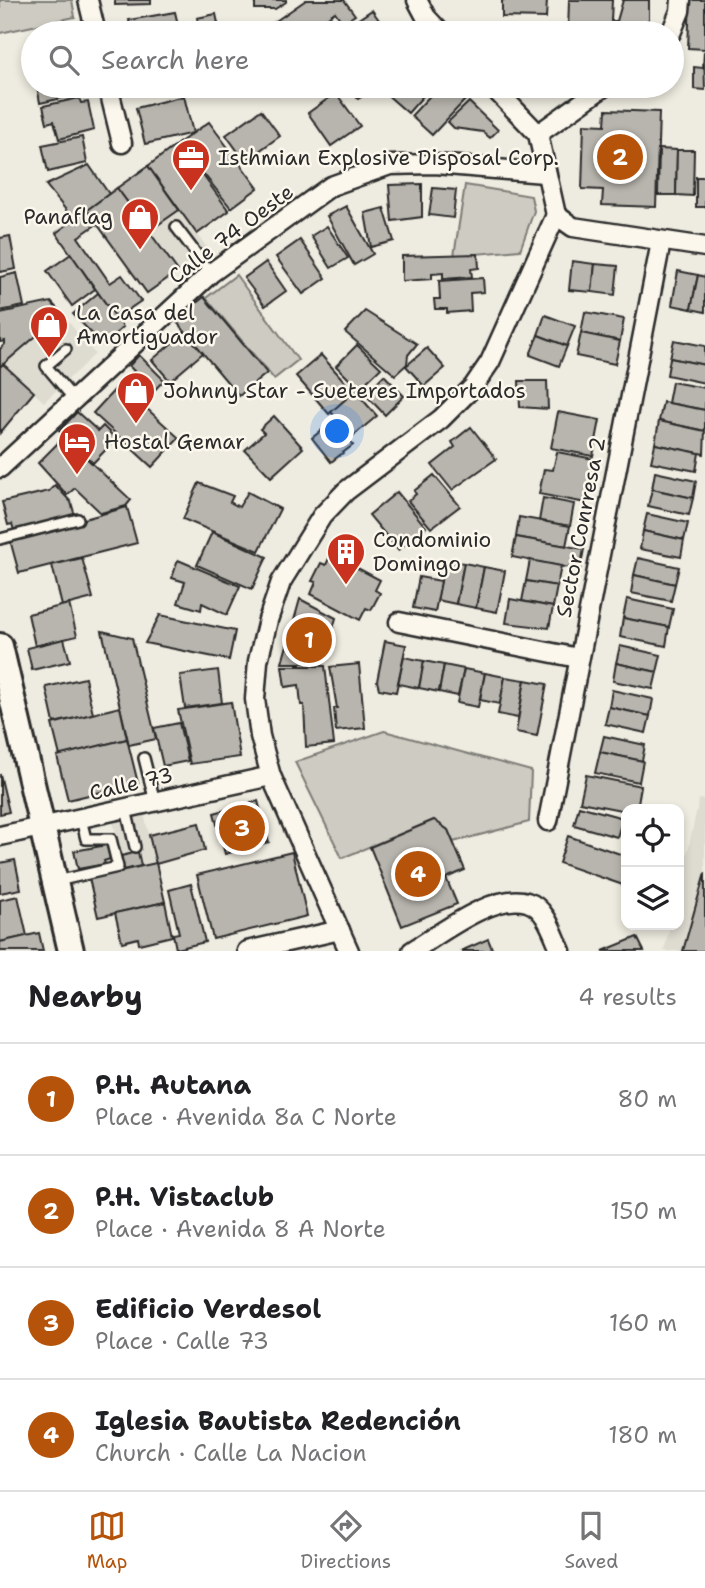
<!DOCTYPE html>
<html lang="en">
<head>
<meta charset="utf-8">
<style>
	:root { --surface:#fff; --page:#f6f6f6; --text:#202124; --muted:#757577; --line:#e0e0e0; --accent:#b45309 }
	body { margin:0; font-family:"Shantell Sans",sans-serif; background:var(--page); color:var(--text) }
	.controls { position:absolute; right:21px; bottom:21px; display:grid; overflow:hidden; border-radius:14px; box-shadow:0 4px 10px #0003 }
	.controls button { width:63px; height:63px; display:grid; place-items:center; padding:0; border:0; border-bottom:2px solid var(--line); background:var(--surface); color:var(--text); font:35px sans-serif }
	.you { position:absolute; left:338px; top:432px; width:24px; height:24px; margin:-18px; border:5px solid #fff; border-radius:50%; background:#1a73e8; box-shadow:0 0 0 10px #1a73e833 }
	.badge { display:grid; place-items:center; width:46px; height:46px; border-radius:50%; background:var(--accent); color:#fff; font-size:23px; font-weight:700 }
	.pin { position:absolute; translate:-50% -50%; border:4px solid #fff; box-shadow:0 2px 7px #0006 }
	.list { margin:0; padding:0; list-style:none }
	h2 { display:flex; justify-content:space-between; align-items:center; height:91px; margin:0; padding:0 28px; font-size:30px }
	h2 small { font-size:23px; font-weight:400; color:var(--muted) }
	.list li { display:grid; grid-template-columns:46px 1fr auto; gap:21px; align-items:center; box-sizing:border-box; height:112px; padding:0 28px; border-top:2px solid var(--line) }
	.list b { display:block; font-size:26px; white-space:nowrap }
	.list p { margin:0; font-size:23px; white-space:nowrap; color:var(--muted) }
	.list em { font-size:23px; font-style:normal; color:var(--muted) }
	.icon { flex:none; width:38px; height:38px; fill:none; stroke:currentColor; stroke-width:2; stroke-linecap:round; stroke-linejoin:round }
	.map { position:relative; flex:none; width:705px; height:951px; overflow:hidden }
	.search { position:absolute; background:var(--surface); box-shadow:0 4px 10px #0003; left:21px; right:21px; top:21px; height:77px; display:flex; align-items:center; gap:18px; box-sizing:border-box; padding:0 24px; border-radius:38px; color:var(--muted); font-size:26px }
	.sheet { height:539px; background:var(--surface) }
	nav { display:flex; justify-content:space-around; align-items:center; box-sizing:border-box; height:98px; border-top:2px solid var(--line); background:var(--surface); font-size:19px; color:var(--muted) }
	nav a { display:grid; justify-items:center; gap:4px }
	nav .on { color:var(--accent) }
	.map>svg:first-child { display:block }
</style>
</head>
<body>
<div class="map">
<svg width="705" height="951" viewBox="0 0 705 951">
	<rect width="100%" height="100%" fill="#eeebe0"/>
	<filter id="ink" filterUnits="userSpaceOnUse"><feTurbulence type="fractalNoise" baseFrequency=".0143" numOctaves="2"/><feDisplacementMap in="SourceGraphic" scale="14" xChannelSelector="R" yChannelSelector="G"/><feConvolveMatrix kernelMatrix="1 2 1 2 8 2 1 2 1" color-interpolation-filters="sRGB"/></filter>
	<g filter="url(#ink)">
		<g fill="#dedbd1">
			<path d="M148 166 208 249 178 271 117 188Z"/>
			<path d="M62 314 95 354 44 402 3 364Z"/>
			<path d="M699 799 705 800V951H664L670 925H679V892Z"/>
			<path d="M144 814 156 863 124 870 113 822Z"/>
		</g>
		<g fill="#cecbc2" stroke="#7c7b76" stroke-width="2">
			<path d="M0 0H72L75 17 0 33Z"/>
			<path d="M465 185 531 196 534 211 520 250 454 256Z"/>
			<path d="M236 275 298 360 274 379 206 298Z"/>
			<path d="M384 731 531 771 529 822 453 842 448 830 434 820 342 858 295 762Z"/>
		</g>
		<g fill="#b8b5ae" stroke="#2b2b2b" stroke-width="2">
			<path d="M115 0H151V4L115 5Z"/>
			<path d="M255 0H286V2L275 9H255Z"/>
			<path d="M306 0H344L355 15 343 23 335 12 310 30 313 33H280L273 23Z"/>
			<path d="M502 0H547L546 18 502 17Z"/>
			<path d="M569 0H612L611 21H617L623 0H649V20L632 28H619V33H568Z"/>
			<path d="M690 0H705V49L688 48Z"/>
			<path d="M372 10 388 33H338Z"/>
			<path d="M175 12 180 33H131L129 20Z"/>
			<path d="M216 14 219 28 231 26 233 33H201L197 18Z"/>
			<path d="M704 51 705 90 694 89V67L703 68Z"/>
			<path d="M37 86H74L76 95 40 103Z"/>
			<path d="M346 86H379L358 99Z"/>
			<path d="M392 86H432L408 113 385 93Z"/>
			<path d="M439 86H456L468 97 432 135 411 116Z"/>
			<path d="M336 93 360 126 331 146 308 113Z"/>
			<path d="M184 96 193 133 145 144 136 108Z"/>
			<path d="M79 98 81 103 88 102 94 130 59 139 54 121 47 123 43 106Z"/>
			<path d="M469 102 498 130 490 138 483 132 454 128 448 122Z"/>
			<path d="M261 110 280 136 245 161 226 135Z"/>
			<path d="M606 110 659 112 656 207 602 205 603 190 582 189 584 124 605 125Z"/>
			<path d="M209 122 258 188 231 208 179 143Z"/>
			<path d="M82 137 87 163 48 172 42 145Z"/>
			<path d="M179 143 229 211 197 234 148 166Z"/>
			<path d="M659 149 677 150 676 195H658Z"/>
			<path d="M677 150H694L693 196 676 195Z"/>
			<path d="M89 165 109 194 74 220 46 185Z"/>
			<path d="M148 166 179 210 149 231 117 188Z"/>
			<rect x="696" y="177" width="9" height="30"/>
			<path d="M422 184V217L392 221 389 185Z"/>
			<path d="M117 188 178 271 147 293 87 210Z"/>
			<path d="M433 188 456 190 453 218 429 215Z"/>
			<path d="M346 206 373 254 354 265 327 216Z"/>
			<path d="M384 208 394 241 371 247 365 213Z"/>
			<path d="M87 210 97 224 78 237 110 283 122 275 141 301 116 318 56 233Z"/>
			<path d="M327 226 348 258 331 268 311 236Z"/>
			<path d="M10 236 16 269 0 272V238Z"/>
			<path d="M300 240 326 278 303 294 276 257Z"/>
			<path d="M71 254 95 289 72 306 47 271Z"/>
			<path d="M478 254 479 268 471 269 472 277 443 279V273L432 274V279L402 281V256Z"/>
			<path d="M572 261 595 264 592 292 569 290Z"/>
			<path d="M266 262 286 291 265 306 244 278Z"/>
			<path d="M595 264 618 266 615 295 592 292Z"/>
			<path d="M678 271 698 275 691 309 672 305Z"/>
			<path d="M17 273 24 306 0 311V277Z"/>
			<path d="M698 275 705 277V312L691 309Z"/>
			<path d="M483 278 484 292 470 293 471 311 447 313V309H435L434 299H440L439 281Z"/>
			<path d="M98 293 123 327 103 345 73 314Z"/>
			<path d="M204 297 267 373 239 396 175 320Z"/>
			<path d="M51 302 62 314 0 367V349L5 344V341L0 342V313Z"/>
			<path d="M365 311 417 344 408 355 407 364 395 375 345 332Z"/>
			<path d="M585 312 624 319 620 341 581 333Z"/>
			<path d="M545 315 575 326 567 346 538 335Z"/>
			<path d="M185 332 203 353 170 381 152 360Z"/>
			<path d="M581 333 620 341 615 364 576 356Z"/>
			<path d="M538 335 567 346 559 366 530 355Z"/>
			<path d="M674 340 705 346V365L670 358Z"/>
			<path d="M357 345 381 368 359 389 336 366Z"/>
			<path d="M427 348 445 368 424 386 406 366Z"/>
			<path d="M139 355 164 380 148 397 128 377 134 371 129 366Z"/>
			<path d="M321 355 354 392 329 414 296 376Z"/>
			<path d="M670 358 705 365V383L667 375Z"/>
			<path d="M3 364 34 392 0 433V367Z"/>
			<path d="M384 375 404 396 385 415 365 394Z"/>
			<path d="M519 381H547L548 409 520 407Z"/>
			<path d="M672 382 705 388V410L668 403Z"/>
			<path d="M120 384 179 438 152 467 93 413Z"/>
			<path d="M355 391 377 416 353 436 331 412Z"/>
			<path d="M663 402 705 410V431L659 421Z"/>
			<path d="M77 412 98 431 103 426 116 439 93 463 59 431Z"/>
			<path d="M558 412 600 420 593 456 551 448Z"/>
			<path d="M274 416 303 448 271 477 245 450 264 433 260 429Z"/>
			<path d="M333 421 353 445 331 462 312 438Z"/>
			<path d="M659 421 705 431 704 454 655 444Z"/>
			<path d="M471 427 496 459 452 490 432 465 455 447 452 442Z"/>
			<path d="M64 437 131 500 126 506 101 513 75 488 67 495 38 463Z"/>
			<path d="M655 444 699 453 696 471 651 462Z"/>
			<path d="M557 452 594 459 586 503 539 494 544 469 553 470Z"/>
			<path d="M655 472 696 481 693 498 652 489Z"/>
			<path d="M434 475 460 506 431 528 408 501 416 494 414 491Z"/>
			<path d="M199 483 233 496 230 502 239 507 248 492 280 509 259 551 183 519Z"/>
			<path d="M55 485 71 502 75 516 14 530 12 524 8 525 2 502 49 491Z"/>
			<path d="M652 489 693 498 689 515 648 506Z"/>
			<path d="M397 492 426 527 398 550 369 515Z"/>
			<path d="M543 498 574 504 570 526 539 521Z"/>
			<path d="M127 507 137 543 19 573 10 540Z"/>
			<path d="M647 514 688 523 684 540 643 531Z"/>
			<path d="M519 517 570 526 566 546 516 537Z"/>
			<path d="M643 531 684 540 681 557 640 549Z"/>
			<path d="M212 532 267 557 252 589 197 565Z"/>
			<path d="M516 537 584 549 580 570 512 557Z"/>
			<path d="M331 554 380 580 375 590 380 593 371 610 366 608 360 620 311 594 316 582 312 581 321 563 326 565Z"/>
			<path d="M82 558 93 598 62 606 52 565Z"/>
			<path d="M638 558 679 567 675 584 634 575Z"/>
			<path d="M178 560 240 586 227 615 202 603 201 610 178 603 185 582 172 578Z"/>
			<path d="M445 560 464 563 456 604 437 600Z"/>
			<path d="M530 560 561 566 557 586 526 581Z"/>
			<path d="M464 563 484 567 476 608 456 604Z"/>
			<path d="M484 567 505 571 497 612 476 608Z"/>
			<path d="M634 575 675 584 671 601 631 593Z"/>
			<path d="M419 577 441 581 435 612 413 608Z"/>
			<path d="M526 581 557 586 553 607 522 601Z"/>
			<path d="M300 599 336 618 323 663H282Z"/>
			<path d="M510 599 553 607 549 628 506 623Z"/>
			<path d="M627 599 673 609 669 627 623 618Z"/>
			<path d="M69 604 77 636 35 646 28 614Z"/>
			<path d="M160 615 235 631 229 660 145 643Z"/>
			<path d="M623 618 669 627 666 646 620 637Z"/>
			<path d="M102 631 132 638 156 739 129 745Z"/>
			<path d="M64 639 70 661 32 670 27 648Z"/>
			<path d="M385 641 406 645 396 692 379 689 377 681Z"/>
			<path d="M620 646 661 655 657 672 616 663Z"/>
			<path d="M404 657 424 661 419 688 398 684Z"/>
			<path d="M424 661 444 665 439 692 419 688Z"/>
			<path d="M616 663 657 672 653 689 613 681Z"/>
			<path d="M359 664 365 728 336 731 334 708H337L330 667Z"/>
			<path d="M444 665 464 669 458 696 439 692Z"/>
			<path d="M282 666H325L334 744 306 747 304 705H301L299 685 285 687Z"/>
			<path d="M464 669 485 673 478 707 457 703Z"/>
			<path d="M218 670 222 703 185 708 180 675Z"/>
			<path d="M485 673 505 677 500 704 480 700Z"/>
			<path d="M505 677 525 680 518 718 498 714Z"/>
			<path d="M85 678 93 714 54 723 46 687Z"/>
			<path d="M525 680 547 684 537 736 516 732Z"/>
			<path d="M612 690 653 699 650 716 609 707Z"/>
			<path d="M231 702 240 757 190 764 178 710Z"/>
			<path d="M120 707 127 739 60 756 52 724Z"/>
			<path d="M609 707 650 716 646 733 605 724Z"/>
			<path d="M179 723 188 761 163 766 154 728Z"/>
			<path d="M604 736 645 745 642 761 600 752Z"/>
			<path d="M127 739 138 783 68 800 57 756Z"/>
			<path d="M600 752 643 761 639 782 595 773Z"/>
			<path d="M0 774 9 812 0 814Z"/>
			<path d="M586 775 641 786 637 809 626 811 580 802Z"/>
			<path d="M258 801 269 842 225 854 214 813Z"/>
			<path d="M579 806 623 818 617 837 574 825Z"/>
			<path d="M434 820 448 830 465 870 446 878 457 904 402 926 370 847Z"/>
			<path d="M199 823 205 850 156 864 149 835Z"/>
			<path d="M568 836 626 856V886L559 863Z"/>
			<path d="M107 845 110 859 104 861 105 864 78 869 74 851Z"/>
			<path d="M138 852 141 866 124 870 121 856Z"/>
			<path d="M292 852 307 916 213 939 197 875Z"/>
			<path d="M15 860 21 889 0 893V863Z"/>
			<path d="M156 863 165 902 98 917 89 878Z"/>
			<path d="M705 873V951H683Z"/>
			<path d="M191 884 205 942 176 949 173 934 179 933 169 890Z"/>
			<path d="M18 896 27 936 0 942V900Z"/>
			<path d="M165 902 172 936 139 944 138 938 122 942 115 913Z"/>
			<path d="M39 933 43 951H0V942Z"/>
			<path d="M637 937 644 951H603Z"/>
			<path d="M488 939 493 951H461Z"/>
		</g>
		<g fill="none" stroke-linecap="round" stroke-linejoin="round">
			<defs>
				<g id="lane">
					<path d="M176 227 211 273"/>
					<path d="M66 349 46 366 73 398"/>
					<path d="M0 539 78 519"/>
					<path d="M144 758 155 802"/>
					<path d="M126 809 135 847"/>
					<path d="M57 881 118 867 111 839H86L81 819"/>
				</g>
				<g id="street">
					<path d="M88 0 96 33"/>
					<path d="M417 0 426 17 441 33"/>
					<path d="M671 33 680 11 681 0"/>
					<path d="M108 86 122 143"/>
					<path d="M492 86 538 134"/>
					<path d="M538 134 556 215 573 227 705 247"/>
					<path d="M538 134 605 86"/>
					<path d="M0 468 211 273 331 186 390 165 435 164 544 173"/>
					<path d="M399 622 578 658"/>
					<path d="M548 821 661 242"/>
					<path d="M0 836 271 776"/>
					<path d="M247 951 340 930"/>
					<path d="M349 951 271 776 260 736 255 699 258 661 268 620 281 582 322 516 346 491 441 419 473 387 490 362 556 215"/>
					<path d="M412 951C440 934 494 892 527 902 546 907 554 936 561 951"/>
				</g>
				<path id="secondary" d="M0 646 71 951"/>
			</defs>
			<use href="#lane" stroke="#2b2b2b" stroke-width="14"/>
			<use href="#street" stroke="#2b2b2b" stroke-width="23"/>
			<use href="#secondary" stroke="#2b2b2b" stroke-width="30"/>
			<use href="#lane" stroke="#fbf7ec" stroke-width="9"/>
			<use href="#street" stroke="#fbf7ec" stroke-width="18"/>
			<use href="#secondary" stroke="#fbf7ec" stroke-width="24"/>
		</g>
	</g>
	<defs>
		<symbol id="office-pin" viewBox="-11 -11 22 30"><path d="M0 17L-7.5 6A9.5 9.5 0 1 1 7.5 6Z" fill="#c8321e" stroke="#fbf7ec"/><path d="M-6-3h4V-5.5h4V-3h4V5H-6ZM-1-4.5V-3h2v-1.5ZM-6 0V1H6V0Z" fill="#fff"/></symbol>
		<symbol id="shop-pin" viewBox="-11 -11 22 30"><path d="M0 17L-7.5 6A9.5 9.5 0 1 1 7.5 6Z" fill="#c8321e" stroke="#fbf7ec"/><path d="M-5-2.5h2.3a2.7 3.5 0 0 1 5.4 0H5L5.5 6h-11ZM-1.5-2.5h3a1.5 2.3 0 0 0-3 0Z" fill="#fff"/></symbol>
		<symbol id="hotel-pin" viewBox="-11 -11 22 30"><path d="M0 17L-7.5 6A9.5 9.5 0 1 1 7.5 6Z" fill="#c8321e" stroke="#fbf7ec"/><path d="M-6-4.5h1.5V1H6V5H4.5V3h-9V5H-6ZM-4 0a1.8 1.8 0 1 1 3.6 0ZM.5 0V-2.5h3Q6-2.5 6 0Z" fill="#fff"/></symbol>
		<symbol id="building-pin" viewBox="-11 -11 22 30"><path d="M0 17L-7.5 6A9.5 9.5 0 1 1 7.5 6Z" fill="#c8321e" stroke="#fbf7ec"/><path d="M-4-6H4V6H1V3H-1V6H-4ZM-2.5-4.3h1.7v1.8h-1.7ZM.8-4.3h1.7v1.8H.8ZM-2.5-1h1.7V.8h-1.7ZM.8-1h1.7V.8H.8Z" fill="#fff"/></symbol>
	</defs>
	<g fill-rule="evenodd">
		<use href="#office-pin" x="169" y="136" width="44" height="60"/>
		<use href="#shop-pin" x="118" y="195" width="44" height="60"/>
		<use href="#shop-pin" x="27" y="303" width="44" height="60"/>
		<use href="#shop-pin" x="114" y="369" width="44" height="60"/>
		<use href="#hotel-pin" x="55" y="420" width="44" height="60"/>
		<use href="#building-pin" x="324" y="530" width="44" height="60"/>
	</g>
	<g text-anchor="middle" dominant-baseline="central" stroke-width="5" stroke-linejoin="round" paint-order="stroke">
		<g font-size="21" fill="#2b2b2b" stroke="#fbf7ec" text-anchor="start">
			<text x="218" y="158">Isthmian Explosive Disposal Corp.</text>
			<text x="113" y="217" text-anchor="end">Panaflag</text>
			<text x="76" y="313">La Casa del<tspan x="76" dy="24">Amortiguador</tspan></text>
			<text x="163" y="391">Johnny Star - Sueteres Importados</text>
			<text x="104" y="442">Hostal Gemar</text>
			<text x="373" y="540">Condominio<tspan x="373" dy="24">Domingo</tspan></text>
		</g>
		<g font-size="21" fill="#2b2b2b" stroke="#fbf7ec">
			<text transform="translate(231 234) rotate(-37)">Calle 74 Oeste</text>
			<text transform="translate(581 527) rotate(-79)">Sector Conrresa 2</text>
			<text transform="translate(131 784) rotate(-13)">Calle 73</text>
		</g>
	</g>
</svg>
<div class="controls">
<button><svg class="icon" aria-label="locate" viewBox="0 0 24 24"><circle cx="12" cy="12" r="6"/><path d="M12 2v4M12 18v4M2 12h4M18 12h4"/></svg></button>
<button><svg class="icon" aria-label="layers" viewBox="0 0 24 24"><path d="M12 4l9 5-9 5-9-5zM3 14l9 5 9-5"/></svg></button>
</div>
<div class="you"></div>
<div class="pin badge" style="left:309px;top:640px">1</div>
<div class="pin badge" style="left:620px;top:157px">2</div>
<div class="pin badge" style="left:242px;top:828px">3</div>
<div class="pin badge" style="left:418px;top:874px">4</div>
<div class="search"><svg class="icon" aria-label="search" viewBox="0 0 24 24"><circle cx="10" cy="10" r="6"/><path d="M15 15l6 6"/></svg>Search here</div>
</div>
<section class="sheet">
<h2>Nearby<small>4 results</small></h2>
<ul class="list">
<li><span class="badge">1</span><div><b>P.H. Autana</b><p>Place · Avenida 8a C Norte</p></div><em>80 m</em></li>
<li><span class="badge">2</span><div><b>P.H. Vistaclub</b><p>Place · Avenida 8 A Norte</p></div><em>150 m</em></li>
<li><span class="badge">3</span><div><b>Edificio Verdesol</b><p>Place · Calle 73</p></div><em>160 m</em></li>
<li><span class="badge">4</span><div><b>Iglesia Bautista Redención</b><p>Church · Calle La Nacion</p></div><em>180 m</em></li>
</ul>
</section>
<nav>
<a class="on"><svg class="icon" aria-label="map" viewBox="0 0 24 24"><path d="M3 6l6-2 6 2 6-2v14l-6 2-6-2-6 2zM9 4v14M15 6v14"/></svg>Map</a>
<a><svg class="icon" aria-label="directions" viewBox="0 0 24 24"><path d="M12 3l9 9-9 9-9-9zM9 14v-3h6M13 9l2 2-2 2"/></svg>Directions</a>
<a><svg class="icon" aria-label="saved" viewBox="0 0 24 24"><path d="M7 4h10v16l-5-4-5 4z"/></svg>Saved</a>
</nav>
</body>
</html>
